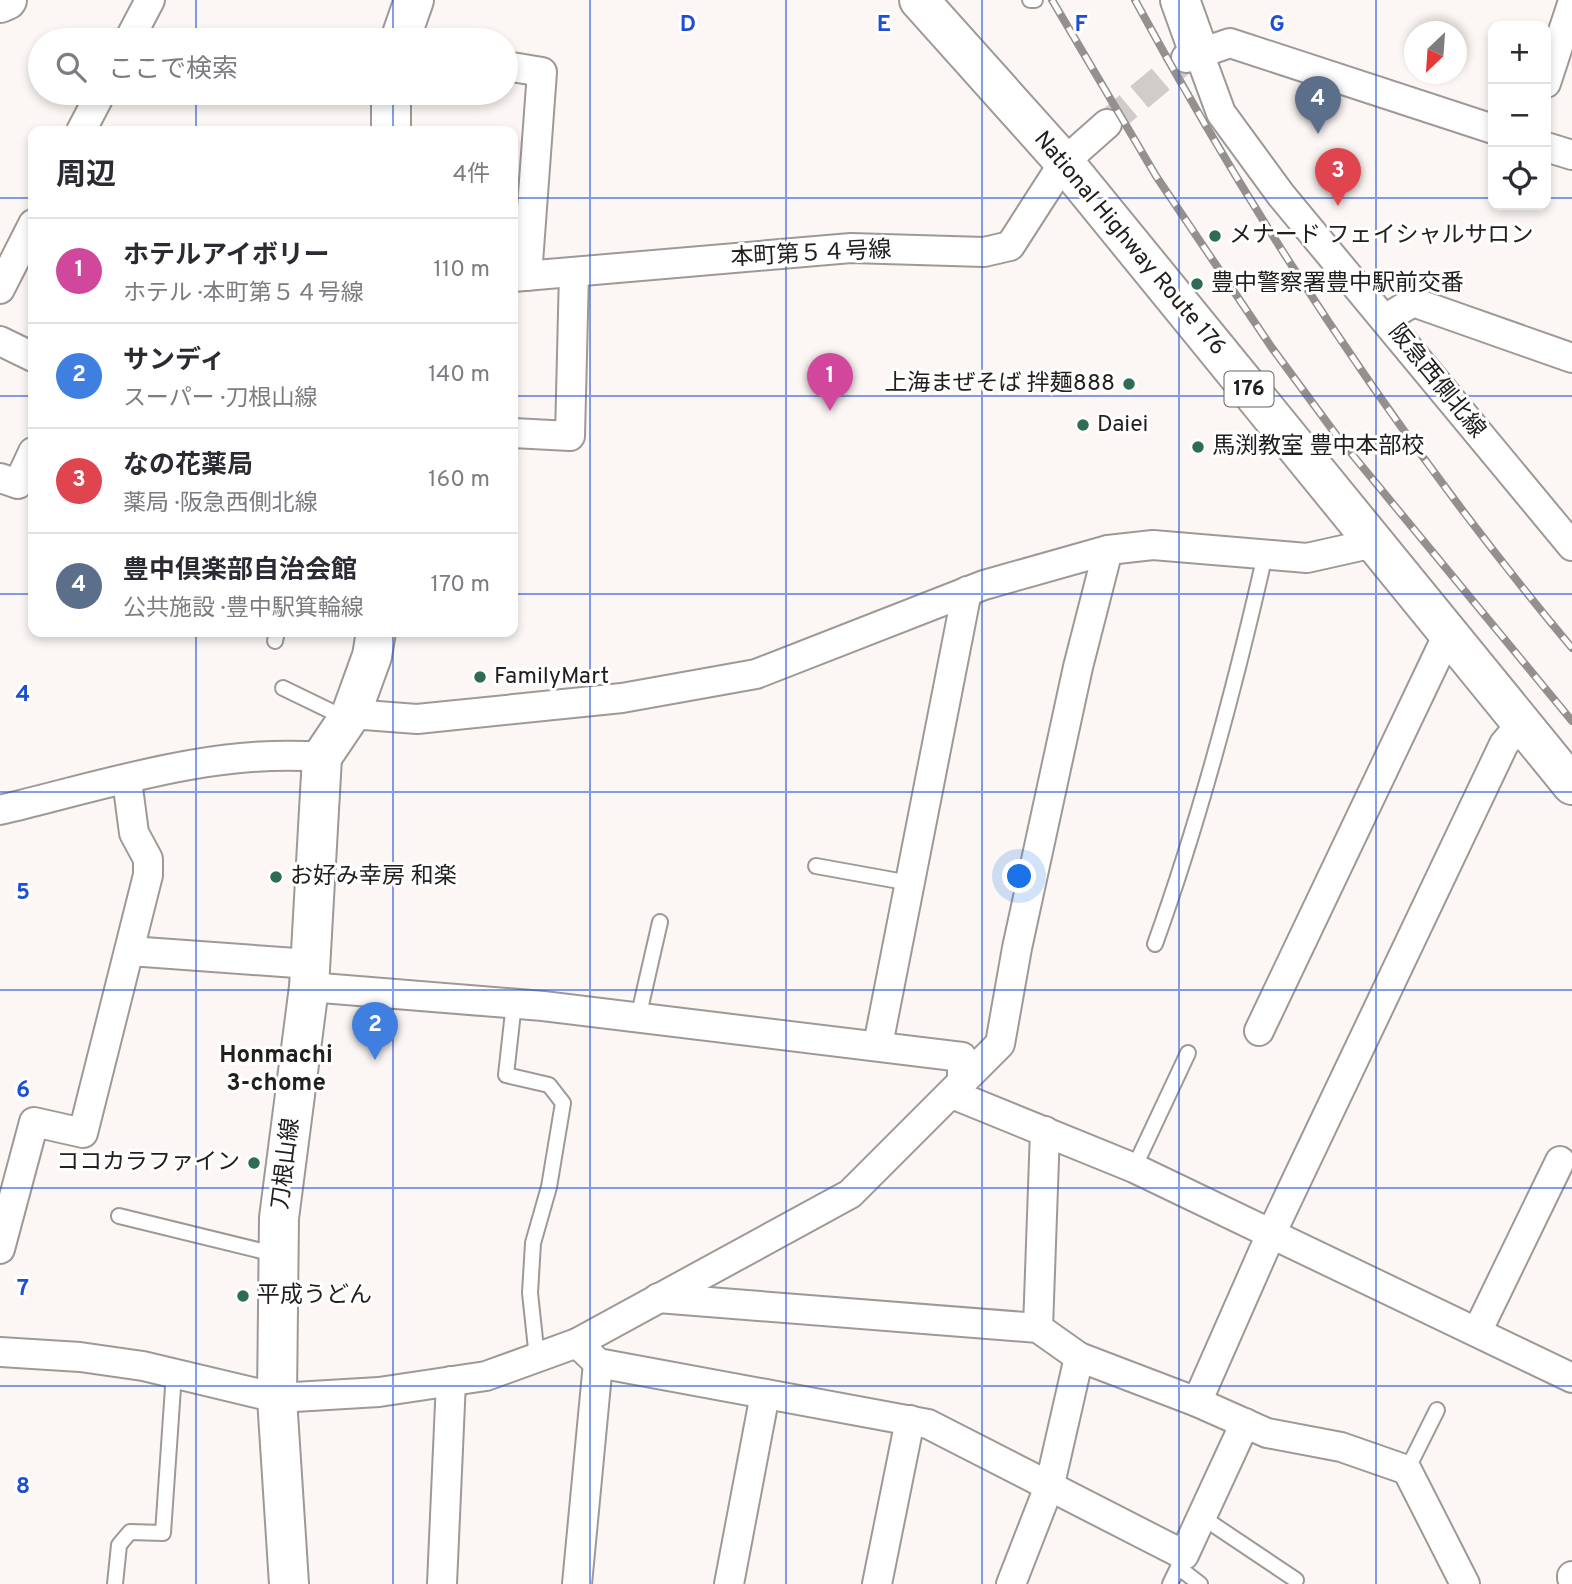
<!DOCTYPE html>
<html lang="ja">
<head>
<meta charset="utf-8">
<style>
	:root { --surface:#fff; --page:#f2f2f3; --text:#2b2b33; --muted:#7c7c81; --line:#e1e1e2; --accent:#2e6c58 }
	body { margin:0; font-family:Overpass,"Noto Sans JP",sans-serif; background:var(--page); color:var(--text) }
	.controls { position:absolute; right:21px; top:21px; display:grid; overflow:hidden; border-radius:14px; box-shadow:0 4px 10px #0003 }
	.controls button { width:63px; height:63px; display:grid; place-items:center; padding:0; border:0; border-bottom:2px solid var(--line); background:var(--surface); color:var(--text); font:35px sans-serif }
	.compass { position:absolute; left:1404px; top:21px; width:63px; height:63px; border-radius:50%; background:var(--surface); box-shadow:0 4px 10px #0003; rotate:205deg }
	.you { position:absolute; left:1020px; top:877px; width:24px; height:24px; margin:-18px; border:5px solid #fff; border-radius:50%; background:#1a73e8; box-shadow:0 0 0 10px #1a73e833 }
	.badge { display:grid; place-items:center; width:46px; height:46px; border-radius:50%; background:var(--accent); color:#fff; font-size:23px; font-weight:700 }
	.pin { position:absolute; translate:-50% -58px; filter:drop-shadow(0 2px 4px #0008) }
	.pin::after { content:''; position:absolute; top:37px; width:24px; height:21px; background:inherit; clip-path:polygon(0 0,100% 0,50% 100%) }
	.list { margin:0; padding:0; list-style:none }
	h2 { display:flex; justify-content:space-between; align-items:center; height:91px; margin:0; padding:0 28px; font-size:30px }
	h2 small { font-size:23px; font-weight:400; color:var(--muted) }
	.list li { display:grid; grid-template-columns:46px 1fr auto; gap:21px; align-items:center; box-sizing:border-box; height:105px; padding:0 28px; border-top:2px solid var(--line) }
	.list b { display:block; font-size:26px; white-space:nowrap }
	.list p { margin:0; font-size:23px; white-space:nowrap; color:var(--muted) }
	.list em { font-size:23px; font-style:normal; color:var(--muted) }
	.icon { flex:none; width:38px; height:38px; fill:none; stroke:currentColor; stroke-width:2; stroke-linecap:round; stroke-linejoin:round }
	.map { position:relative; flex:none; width:1572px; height:1584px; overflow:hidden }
	.search { position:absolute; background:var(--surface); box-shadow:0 4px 10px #0003; left:28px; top:28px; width:490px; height:77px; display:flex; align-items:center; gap:18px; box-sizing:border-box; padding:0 24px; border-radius:38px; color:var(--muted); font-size:26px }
	.panel { position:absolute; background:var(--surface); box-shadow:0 4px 10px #0003; left:28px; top:126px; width:490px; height:511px; border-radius:14px }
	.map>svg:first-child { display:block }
</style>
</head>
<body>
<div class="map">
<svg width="1572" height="1584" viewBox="0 0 1572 1584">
	<rect width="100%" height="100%" fill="#fcf7f4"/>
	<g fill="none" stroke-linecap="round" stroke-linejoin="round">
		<path stroke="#d0ccc9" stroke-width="28" stroke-dasharray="28 14" stroke-linecap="butt" d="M1107 124 1186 58"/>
		<defs>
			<g id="lane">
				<path d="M1030 0H1035"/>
				<path d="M275 641 277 632"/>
				<path d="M283 688 345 718"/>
				<path d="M816 866 910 883"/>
				<path d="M1155 944C1201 816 1235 687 1265 555"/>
				<path d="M514 1003 506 1075 549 1085 563 1103 549 1187 533 1243 530 1293 537 1358"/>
				<path d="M638 1018 660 922"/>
				<path d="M1134 1168 1188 1053"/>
				<path d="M119 1216 278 1255"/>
				<path d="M1407 1470 1437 1410"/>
				<path d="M1202 1517 1296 1580"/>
				<path d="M1178 1567 1200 1584"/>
				<path d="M115 1584 119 1545 130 1532 163 1533 174 1373"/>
				<path d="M1170 1584 1184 1555"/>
			</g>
			<g id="street">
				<path d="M129 40 150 0"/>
				<path d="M1199 53 1221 113 1281 195 1572 546"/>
				<path d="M1186 58 1230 43 1493 129"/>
				<path d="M506 66 542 72 527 276"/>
				<path d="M1546 83 1572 4"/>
				<path d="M81 131 101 93"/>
				<path d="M1546 147 1572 155"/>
				<path d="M513 277 851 248 984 252 1010 246 1064 162 1107 124"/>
				<path d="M0 289 33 224"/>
				<path d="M1385 319 1413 302 1572 358"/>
				<path d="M0 341 33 357"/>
				<path d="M513 433 570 436 574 272"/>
				<path d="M0 478 18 484 33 452"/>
				<path d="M351 714 417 719 622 698 756 674 984 585 1108 550 1153 545 1307 558 1374 543"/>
				<path d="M0 810C105 785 213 748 322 757"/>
				<path d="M130 951 310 964"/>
				<path d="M309 987 543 1006 962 1057V1084"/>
				<path d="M1259 1031 1448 634"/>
				<path d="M878 1045 967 591"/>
				<path d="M952 1094 1134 1168 1572 1378"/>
				<path d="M0 1249 34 1122 83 1133 148 875V859L134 833 127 780"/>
				<path d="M658 1298 1038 1328 1079 1357 1197 1402 1271 1234 1504 744 1521 724"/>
				<path d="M1038 1328 1045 1131"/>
				<path d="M1477 1332 1560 1161"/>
				<path d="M577 1343 598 1363 928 1424 1184 1555 1245 1423"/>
				<path d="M0 1352 80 1357 143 1366 277 1398 379 1392 486 1376 577 1343 850 1194 1000 1044 1017 948 1078 667 1108 550"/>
				<path d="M1197 1402 1267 1433 1341 1447 1407 1470 1465 1584"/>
				<path d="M1572 1576V1578"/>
				<path d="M442 1584 451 1381"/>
				<path d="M577 1584 598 1363"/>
				<path d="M729 1584 765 1394"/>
				<path d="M877 1584 910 1420"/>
				<path d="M1011 1584 1050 1484 1079 1357"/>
			</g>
			<g id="secondary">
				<path d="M1180 0 1199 53"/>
				<path d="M0 3 7 0"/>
				<path d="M400 40 414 0"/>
				<path d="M391 131V93"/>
				<path d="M289 1584 277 1398 279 1218 309 987 322 757 351 714 372 656 376 632"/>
			</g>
			<path id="highway" d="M919 0 1064 162 1572 785"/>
		</defs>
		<use href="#lane" stroke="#9e9997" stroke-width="18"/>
		<use href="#street" stroke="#9e9997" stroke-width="32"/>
		<use href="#secondary" stroke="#9e9997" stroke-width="42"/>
		<use href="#highway" stroke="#9e9997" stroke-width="42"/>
		<use href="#lane" stroke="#fff" stroke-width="14"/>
		<use href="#street" stroke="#fff" stroke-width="28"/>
		<use href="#secondary" stroke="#fff" stroke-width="38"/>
		<use href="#highway" stroke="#fff" stroke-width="38"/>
		<defs>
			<g id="rail">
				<path d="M1052 0 1156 176 1272 348 1337 436 1572 721"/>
				<path d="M1135 0C1259 229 1405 448 1572 648"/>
			</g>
		</defs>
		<use href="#rail" stroke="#94908e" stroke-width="8"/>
		<use href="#rail" stroke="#fff" stroke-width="5" stroke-dasharray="16" stroke-linecap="butt"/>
	</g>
	<path fill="none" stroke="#1d4ed8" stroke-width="2" stroke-opacity="0.55" d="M196 0V40M393 0V40M590 0V1584M786 0V1584M982 0V1584M1179 0V1584M1376 0V1584M196 93V131M393 93V131M0 198H33M513 198H1493M1546 198H1572M0 396H33M513 396H1572M0 594H33M513 594H1572M196 632V1584M393 632V1584M0 792H1572M0 990H1572M0 1188H1572M0 1386H1572"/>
	<g fill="#2e6c58" stroke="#fff" stroke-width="2.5">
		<circle cx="1215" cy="236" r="7"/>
		<circle cx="1197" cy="284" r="7"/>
		<circle cx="1129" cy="384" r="7"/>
		<circle cx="1083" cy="425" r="7"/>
		<circle cx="1198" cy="447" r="7"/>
		<circle cx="480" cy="677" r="7"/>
		<circle cx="276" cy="877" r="7"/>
		<circle cx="254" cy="1163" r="7"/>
		<circle cx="243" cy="1296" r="7"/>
	</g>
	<g text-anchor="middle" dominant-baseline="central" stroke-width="6" stroke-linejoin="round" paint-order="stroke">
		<rect fill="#fff" stroke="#646362" stroke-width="2" x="1224.5" y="371.5" width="49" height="35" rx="5"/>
		<g font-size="21" font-weight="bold" fill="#22201f">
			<text x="1249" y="389">176</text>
		</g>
		<g font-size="23" fill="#22201f" stroke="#fff" text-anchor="start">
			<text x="1229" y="236">メナード フェイシャルサロン</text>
			<text x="1211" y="284">豊中警察署豊中駅前交番</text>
			<text x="1115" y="384" text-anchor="end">上海まぜそば 拌麺888</text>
			<text x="1097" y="425">Daiei</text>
			<text x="1212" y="447">馬渕教室 豊中本部校</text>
			<text x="494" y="677">FamilyMart</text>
			<text x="290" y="877">お好み幸房 和楽</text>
			<text x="240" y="1163" text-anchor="end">ココカラファイン</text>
			<text x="257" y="1296">平成うどん</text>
		</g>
		<g font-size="23" fill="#22201f" stroke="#fff">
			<text transform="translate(1129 244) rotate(50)">National Highway Route 176</text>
			<text transform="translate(811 255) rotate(-3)">本町第５４号線</text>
			<text transform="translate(1436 382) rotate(51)">阪急西側北線</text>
			<text transform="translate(287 1164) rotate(-83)">刀根山線</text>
		</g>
		<g font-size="24" font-weight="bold" fill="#22201f" stroke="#fff">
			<text x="276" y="1056">Honmachi<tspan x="276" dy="28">3-chome</tspan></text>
		</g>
	</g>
	<g font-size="23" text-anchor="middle" font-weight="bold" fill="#1d4ed8" stroke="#fff" stroke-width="6" stroke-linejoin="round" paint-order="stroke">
		<text x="688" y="31">D</text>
		<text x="884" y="31">E</text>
		<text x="1081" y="31">F</text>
		<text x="1277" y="31">G</text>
		<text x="23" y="701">4</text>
		<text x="23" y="899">5</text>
		<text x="23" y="1097">6</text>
		<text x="23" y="1295">7</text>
		<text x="23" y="1493">8</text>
	</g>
</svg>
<div class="controls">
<button>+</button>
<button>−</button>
<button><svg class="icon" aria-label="locate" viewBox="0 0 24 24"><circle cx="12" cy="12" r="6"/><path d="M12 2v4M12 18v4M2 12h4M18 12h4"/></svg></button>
</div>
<svg class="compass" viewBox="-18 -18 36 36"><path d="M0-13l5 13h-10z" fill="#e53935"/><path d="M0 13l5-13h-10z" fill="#7c7c81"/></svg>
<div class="you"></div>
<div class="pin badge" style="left:830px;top:411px;background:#d1479c">1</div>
<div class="pin badge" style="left:375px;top:1060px;background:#3f7fe0">2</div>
<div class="pin badge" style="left:1338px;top:206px;background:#e0444e">3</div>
<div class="pin badge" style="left:1318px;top:134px;background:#5c6f8a">4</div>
<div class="search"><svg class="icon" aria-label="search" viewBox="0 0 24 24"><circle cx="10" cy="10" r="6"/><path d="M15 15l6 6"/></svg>ここで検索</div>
<section class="panel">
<h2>周辺<small>4件</small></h2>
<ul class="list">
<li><span class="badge" style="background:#d1479c">1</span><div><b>ホテルアイボリー</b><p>ホテル · 本町第５４号線</p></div><em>110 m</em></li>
<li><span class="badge" style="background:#3f7fe0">2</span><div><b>サンディ</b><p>スーパー · 刀根山線</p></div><em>140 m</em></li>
<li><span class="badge" style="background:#e0444e">3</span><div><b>なの花薬局</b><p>薬局 · 阪急西側北線</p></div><em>160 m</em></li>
<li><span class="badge" style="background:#5c6f8a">4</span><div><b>豊中倶楽部自治会館</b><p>公共施設 · 豊中駅箕輪線</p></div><em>170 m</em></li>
</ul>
</section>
</div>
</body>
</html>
